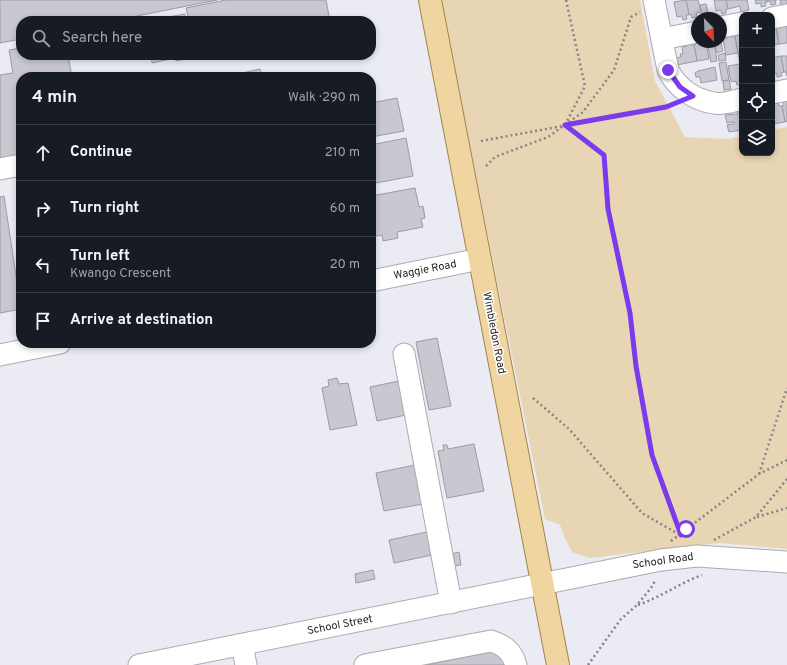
<!DOCTYPE html>
<html lang="en">
<head>
<meta charset="utf-8">
<style>
	:root { --surface:#171b24; --page:#20242c; --text:#f1f3f6; --muted:#9ea1a6; --line:#363941 }
	body { margin:0; font-family:Overpass,sans-serif; background:var(--page); color:var(--text) }
	.controls { position:absolute; right:12px; top:12px; display:grid; overflow:hidden; border-radius:8px; box-shadow:0 2px 6px #0003 }
	.controls button { width:36px; height:36px; display:grid; place-items:center; padding:0; border:0; border-bottom:1px solid var(--line); background:var(--surface); color:var(--text); font:20px sans-serif }
	.compass { position:absolute; left:691px; top:12px; width:36px; height:36px; border-radius:50%; background:var(--surface); box-shadow:0 2px 6px #0003; rotate:157deg }
	.stop { position:absolute; width:12px; height:12px; margin:-9px; border:3px solid #7c3aed; border-radius:50%; background:#fff }
	.stop.end { background:#7c3aed; border-color:#fff; box-shadow:0 1px 4px #0008 }
	.list { margin:0; padding:0; list-style:none }
	h2 { display:flex; justify-content:space-between; align-items:center; height:52px; margin:0; padding:0 16px; font-size:17px }
	h2 small { font-size:13px; font-weight:400; color:var(--muted) }
	.list li { display:grid; grid-template-columns:26px 1fr auto; gap:12px; align-items:center; box-sizing:border-box; height:56px; padding:0 16px; border-top:1px solid var(--line) }
	.list b { display:block; font-size:15px; white-space:nowrap }
	.list p { margin:0; font-size:13px; white-space:nowrap; color:var(--muted) }
	.list em { font-size:13px; font-style:normal; color:var(--muted) }
	.icon { flex:none; width:22px; height:22px; fill:none; stroke:currentColor; stroke-width:2; stroke-linecap:round; stroke-linejoin:round }
	.map { position:relative; flex:none; width:787px; height:665px; overflow:hidden }
	.search { position:absolute; background:var(--surface); box-shadow:0 2px 6px #0003; left:16px; top:16px; width:360px; height:44px; display:flex; align-items:center; gap:10px; box-sizing:border-box; padding:0 14px; border-radius:16px; color:var(--muted); font-size:15px }
	.panel { position:absolute; background:var(--surface); box-shadow:0 2px 6px #0003; left:16px; top:72px; width:360px; height:276px; border-radius:16px }
	.map>svg:first-child { display:block }
</style>
</head>
<body>
<div class="map">
<svg width="787" height="665" viewBox="0 0 787 665">
	<rect width="100%" height="100%" fill="#ebebf3"/>
	<path fill="#e8d5b4" d="M440 0H640L655 81 685 137 728 139 742 136V153H772V130L787 127V549L719 543 589 558 572 552 564 536 560 525 545 519Z"/>
	<g fill="#c9c8d0" stroke="#9c9ba3">
		<path d="M0 0H217L112 21H21V39L0 43Z"/>
		<path d="M226 0H326L330 21H189L186 8Z"/>
		<path d="M686 0H698L701 11 700 5 706 4 709 17 702 18 701 12 696 13 697 17 692 18 691 14 689 15Z"/>
		<path d="M686 0 689 15H686L687 19 683 20 682 16 677 17 674 2Z"/>
		<path d="M714 0H726L728 9H726V13L722 14 721 10 716 11Z"/>
		<path d="M726 0H747L749 10 741 12 740 6 728 9Z"/>
		<path d="M755 0H767V2H765L766 6 761 7V3L756 4Z"/>
		<path d="M767 0H777H775L776 4 771 5 770 1 767 2Z"/>
		<path d="M780 0H787V4L781 5Z"/>
		<path d="M185 14V21H158L157 19Z"/>
		<path d="M782 23 783 27 787 26V43L779 44 776 28H778V24Z"/>
		<path d="M772 25 773 28H776L779 44 772 45Z"/>
		<path d="M741 30 742 57 739 58 734 31Z"/>
		<path d="M727 34H731L732 37H735L738 53 726 55 723 39 728 38Z"/>
		<path d="M695 41 700 44 706 43 709 59 697 61 694 45 696 44Z"/>
		<path d="M690 42 691 45H694L697 61 677 65 675 58 681 57 680 54H683L682 47 687 46 686 43Z"/>
		<path d="M707 42H714L717 61 711 62Z"/>
		<path d="M721 43 723 51 717 53 715 45Z"/>
		<path d="M21 48V55H68L72 77H21V160L0 163V75L13 73 9 50Z"/>
		<path d="M725 53 726 60 719 61 718 55Z"/>
		<path d="M151 55H188L185 56 186 59 176 61 175 58 152 63Z"/>
		<path d="M781 56 784 72 781 73 782 76 777 77V73L772 74V58Z"/>
		<path d="M781 56H787V76L786 72H784Z"/>
		<path d="M742 58V74L739 59Z"/>
		<path d="M726 62 729 80 722 81 719 63Z"/>
		<path d="M740 64 742 84 737 85 736 81 731 82 728 66Z"/>
		<path d="M715 67 717 80 701 83 700 77H696L695 73 698 71Z"/>
		<path d="M260 69 262 77H224Z"/>
		<path d="M198 74 203 77H183Z"/>
		<path d="M729 80 731 89 724 90 723 81Z"/>
		<path d="M397 98 404 131 371 137V103Z"/>
		<path d="M787 101V121L785 122 782 106 784 105 783 102Z"/>
		<path d="M778 103 779 106H782L785 122 773 124 774 128H772V108L775 107 774 104Z"/>
		<path d="M741 110 742 130 729 132 727 125 734 124V122L727 123 725 115 738 114 737 111Z"/>
		<path d="M406 138 413 176 371 184V145Z"/>
		<path d="M415 188 419 207 423 206 425 218 421 219 423 227 397 232 398 238 383 241 382 235 371 237V196Z"/>
		<path d="M4 196 17 282 21 281V309L0 313V197Z"/>
		<path d="M437 338 451 406 429 410 416 342Z"/>
		<path d="M337 378 339 384 348 383 357 425 330 430 322 388 329 386 328 380Z"/>
		<path d="M399 381 406 415 377 421 370 387Z"/>
		<path d="M474 444 484 491 447 498 438 451 444 450 443 445H447L448 449Z"/>
		<path d="M415 465 423 504 384 511 376 473Z"/>
		<path d="M427 532 432 555 394 563 389 540Z"/>
		<path d="M459 552 461 565 453 566 451 554Z"/>
		<path d="M373 570 375 579 356 583 355 574Z"/>
		<path d="M501 650 504 665H426Z"/>
	</g>
	<g fill="none" stroke-linecap="round" stroke-linejoin="round">
		<defs>
			<g id="minor">
				<path d="M654 0 668 70C677 88 694 100 714 103 723 105 733 101 742 99"/>
				<path d="M772 18 787 15"/>
				<path d="M721 27 742 23"/>
				<path d="M662 39 697 32"/>
				<path d="M772 93 787 90"/>
				<path d="M0 169 21 165"/>
				<path d="M371 281 480 259"/>
				<path d="M404 354 451 603"/>
				<path d="M0 355 60 343"/>
				<path d="M242 645 246 665"/>
				<path d="M139 665 661 560 697 556 787 562"/>
				<path d="M365 665 491 641C504 645 512 651 516 665"/>
			</g>
			<path id="major" d="M430 0 558 665"/>
		</defs>
		<use href="#minor" stroke="#ababb2" stroke-width="23"/>
		<use href="#major" stroke="#a2854d" stroke-width="24"/>
		<g stroke="#858489" stroke-width="2.5" stroke-dasharray="2 3" stroke-linecap="butt">
			<path d="M566 0 585 86 565 125 604 155 607 209 630 313 636 365 652 455 681 535"/>
			<path d="M481 141 666 107 674 104"/>
			<path d="M486 166 495 157 548 137 583 112 614 70 631 17 640 12"/>
			<path d="M533 398 569 429 642 513 680 535"/>
			<path d="M759 474 787 388"/>
			<path d="M757 517 787 508"/>
			<path d="M714 540 756 517 787 479"/>
			<path d="M671 541 759 474 787 460"/>
			<path d="M638 605C661 597 680 583 702 575"/>
			<path d="M588 665 621 619 637 605 651 588 656 579"/>
		</g>
		<use href="#minor" stroke="#fff" stroke-width="21"/>
		<use href="#major" stroke="#f0d5a0" stroke-width="22"/>
	</g>
	<g fill="none" stroke-linecap="round" stroke-linejoin="round">
		<path stroke="#7c3aed" stroke-width="5" d="M668 70 680 87 693 96 666 107 565 125 604 155 608 209 630 313 636 366 652 455 681 535 686 529"/>
	</g>
	<g text-anchor="middle" dominant-baseline="central" stroke-width="3" stroke-linejoin="round" paint-order="stroke">
		<g font-size="11" fill="#252427" stroke="#fff">
			<text transform="translate(425 270) rotate(-11)">Waggie Road</text>
			<text transform="translate(494 333) rotate(79)">Wimbledon Road</text>
			<text transform="translate(663 561) rotate(-8)">School Road</text>
			<text transform="translate(340 625) rotate(-11)">School Street</text>
		</g>
	</g>
</svg>
<div class="controls">
<button>+</button>
<button>−</button>
<button><svg class="icon" aria-label="locate" viewBox="0 0 24 24"><circle cx="12" cy="12" r="6"/><path d="M12 2v4M12 18v4M2 12h4M18 12h4"/></svg></button>
<button><svg class="icon" aria-label="layers" viewBox="0 0 24 24"><path d="M12 4l9 5-9 5-9-5zM3 14l9 5 9-5"/></svg></button>
</div>
<svg class="compass" viewBox="-18 -18 36 36"><path d="M0-13l5 13h-10z" fill="#e53935"/><path d="M0 13l5-13h-10z" fill="#9ea1a6"/></svg>
<div class="stop" style="left:686px;top:529px"></div>
<div class="stop end" style="left:668px;top:70px"></div>
<div class="search"><svg class="icon" aria-label="search" viewBox="0 0 24 24"><circle cx="10" cy="10" r="6"/><path d="M15 15l6 6"/></svg>Search here</div>
<section class="panel">
<h2>4 min<small>Walk · 290 m</small></h2>
<ul class="list">
<li><svg class="icon" aria-label="ahead" viewBox="0 0 24 24"><path d="M12 20V5M6 11l6-6 6 6"/></svg><div><b>Continue</b></div><em>210 m</em></li>
<li><svg class="icon" aria-label="right" viewBox="0 0 24 24"><path d="M7 20v-9h11M14 6l5 5-5 5"/></svg><div><b>Turn right</b></div><em>60 m</em></li>
<li><svg class="icon" aria-label="left" viewBox="0 0 24 24"><path d="M17 20v-9H6M10 6l-5 5 5 5"/></svg><div><b>Turn left</b><p>Kwango Crescent</p></div><em>20 m</em></li>
<li><svg class="icon" aria-label="arrive" viewBox="0 0 24 24"><path d="M6 21V4h12l-3 4 3 4H6"/></svg><div><b>Arrive at destination</b></div></li>
</ul>
</section>
</div>
</body>
</html>
